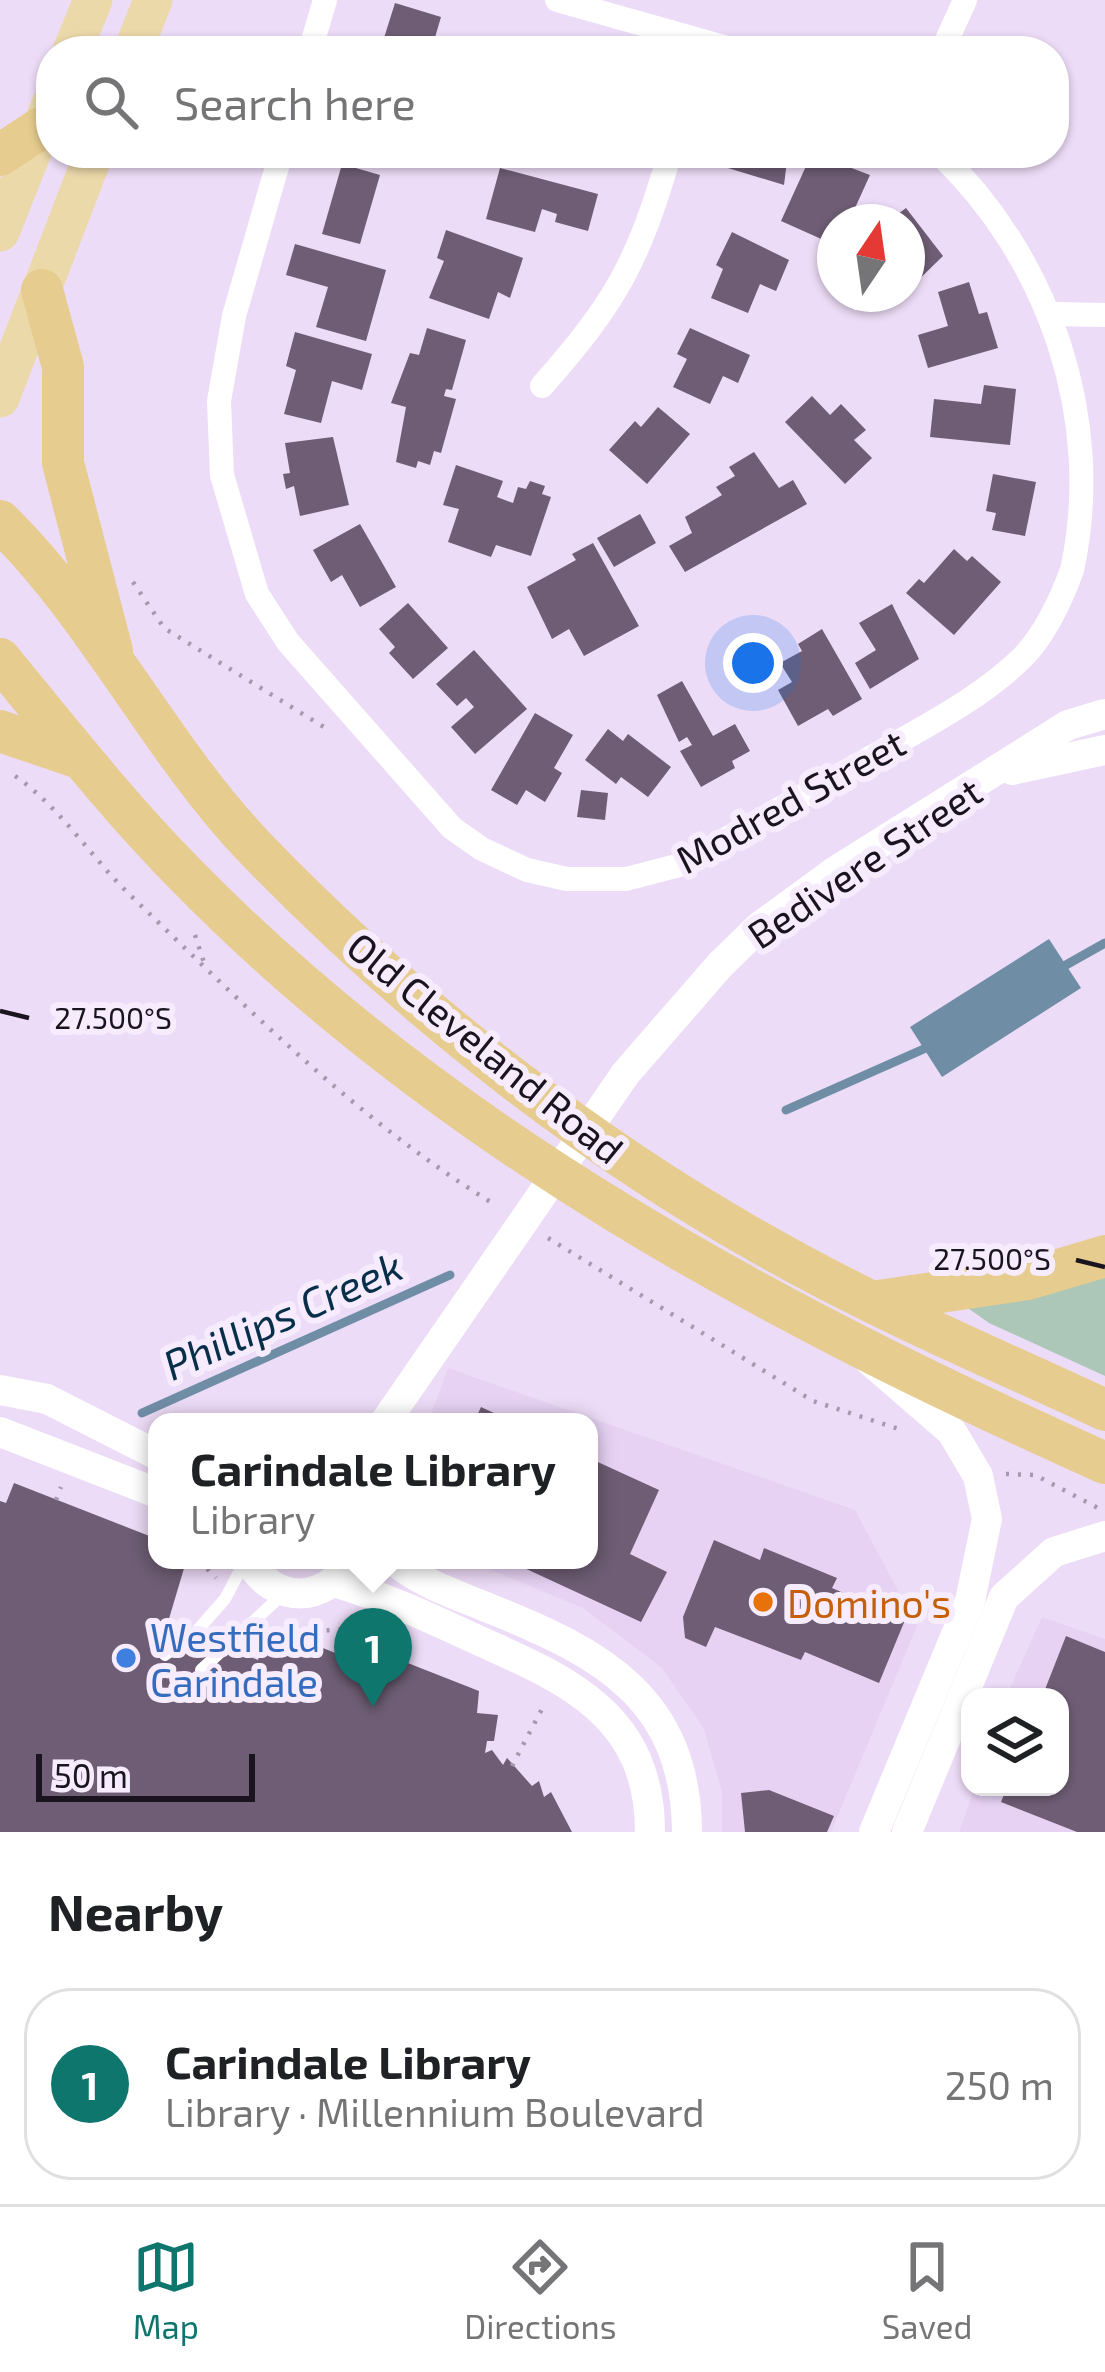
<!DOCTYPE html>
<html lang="en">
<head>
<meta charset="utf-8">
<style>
	:root { --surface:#fff; --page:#f2f2f2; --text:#202124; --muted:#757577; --line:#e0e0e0; --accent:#0f766e }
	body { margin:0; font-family:"Exo 2",sans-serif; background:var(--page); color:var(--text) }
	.controls { position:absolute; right:36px; bottom:36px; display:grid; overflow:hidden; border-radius:24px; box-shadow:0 3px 9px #0004 }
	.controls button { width:108px; height:108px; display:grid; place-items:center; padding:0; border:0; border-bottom:3px solid var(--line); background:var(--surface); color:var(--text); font:60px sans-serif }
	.compass { position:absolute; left:817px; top:204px; width:108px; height:108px; border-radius:50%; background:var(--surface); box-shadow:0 3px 9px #0004; rotate:13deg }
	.scale { position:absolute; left:36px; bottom:30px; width:219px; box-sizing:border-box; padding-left:12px; border:6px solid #1a141e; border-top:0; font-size:33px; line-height:42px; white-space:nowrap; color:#1a141e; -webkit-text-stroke:9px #f6ecfd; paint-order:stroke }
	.you { position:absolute; left:753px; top:663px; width:42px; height:42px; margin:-30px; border:9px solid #fff; border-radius:50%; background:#1a73e8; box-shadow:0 0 0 18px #1a73e833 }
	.badge { display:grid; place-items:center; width:78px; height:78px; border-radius:50%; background:var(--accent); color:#fff; font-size:39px; font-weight:700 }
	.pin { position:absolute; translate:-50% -99px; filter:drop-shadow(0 3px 6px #0008) }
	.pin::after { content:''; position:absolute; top:63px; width:42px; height:36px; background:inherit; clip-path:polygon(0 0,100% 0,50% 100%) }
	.popup { position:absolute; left:148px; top:1413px; width:450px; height:156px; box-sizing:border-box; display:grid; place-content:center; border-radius:24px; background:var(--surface); filter:drop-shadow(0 3px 9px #0005); font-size:39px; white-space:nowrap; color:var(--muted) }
	.popup b { font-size:45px; color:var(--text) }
	.popup::after { content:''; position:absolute; left:50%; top:100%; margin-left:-24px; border:24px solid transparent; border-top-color:var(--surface) }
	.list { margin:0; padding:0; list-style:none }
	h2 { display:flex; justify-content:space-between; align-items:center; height:156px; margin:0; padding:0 48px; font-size:51px }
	h2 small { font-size:39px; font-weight:400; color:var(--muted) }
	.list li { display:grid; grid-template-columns:78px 1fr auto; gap:36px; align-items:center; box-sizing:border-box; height:192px; margin:0 24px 24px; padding:0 24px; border:3px solid var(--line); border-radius:48px }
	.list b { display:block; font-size:45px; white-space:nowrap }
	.list p { margin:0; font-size:39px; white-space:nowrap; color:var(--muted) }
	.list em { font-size:39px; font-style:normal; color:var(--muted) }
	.icon { flex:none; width:66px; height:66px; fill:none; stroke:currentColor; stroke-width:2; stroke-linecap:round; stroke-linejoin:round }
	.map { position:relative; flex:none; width:1105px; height:1832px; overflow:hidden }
	.search { position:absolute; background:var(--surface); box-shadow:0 3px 9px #0004; left:36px; right:36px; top:36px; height:132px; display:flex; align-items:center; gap:30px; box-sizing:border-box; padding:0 42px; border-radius:48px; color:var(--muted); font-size:45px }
	.sheet { height:372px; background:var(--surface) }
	nav { display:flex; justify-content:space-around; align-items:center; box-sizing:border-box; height:168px; border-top:3px solid var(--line); background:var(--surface); font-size:33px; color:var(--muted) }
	nav a { display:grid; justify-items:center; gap:6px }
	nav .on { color:var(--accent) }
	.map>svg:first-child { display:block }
</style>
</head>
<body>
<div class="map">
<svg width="1105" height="1832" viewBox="0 0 1105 1832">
	<rect width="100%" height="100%" fill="#eddcf7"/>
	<g fill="#e7d2f4">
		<path d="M448 1368 855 1510 917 1626 831 1832H722V1792L704 1729 662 1668 583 1608 467 1560H589V1422H428Z"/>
		<path d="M1042 1617 1105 1639V1832H959L975 1787H1060V1697H1006Z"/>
	</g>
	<path fill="#acc7b7" d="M1105 1268V1376L989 1323 965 1306Z"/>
	<path fill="#708da6" d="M1049 939 1081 988 942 1077 910 1027Z"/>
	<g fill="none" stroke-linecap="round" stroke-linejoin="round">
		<g stroke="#708da6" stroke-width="9">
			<path d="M1057 970 1105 943"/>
			<path d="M786 1110 935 1044"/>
			<path d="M142 1413 450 1275"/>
		</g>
	</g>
	<g fill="#6e5d74">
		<path d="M395 3 441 17 431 51H390L393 41 384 38Z"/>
		<path d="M360 153H414L410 168Z"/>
		<path d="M721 153H788L784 185 718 165Z"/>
		<path d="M812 153 870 175 855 208 861 210 855 222H835L828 242 781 221Z"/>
		<path d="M342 164 380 175 360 244 322 234Z"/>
		<path d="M500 168 598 194 588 231 555 222 557 214 542 209 535 232 486 219Z"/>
		<path d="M906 208 943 256 907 291V222H887Z"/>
		<path d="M446 230 523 258 510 298 498 292 489 319 429 298 444 261 437 258Z"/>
		<path d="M732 232 789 260 776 291 760 284 748 313 711 298 723 269 716 265Z"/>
		<path d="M295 244 386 270 366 341 316 327 328 287 286 275Z"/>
		<path d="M969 282 979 314 987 312 998 348 928 368 918 335 948 326 938 292Z"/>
		<path d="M427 328 466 340 452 390 446 389 444 396 456 399 441 453 434 451 430 465 418 461 416 468 396 462 406 407 391 403 410 353 419 355Z"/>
		<path d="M690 328 750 355 738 383 723 376 710 404 673 387 687 359 677 354Z"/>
		<path d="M295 332 372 354 362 390 332 381 321 423 284 414 296 370 286 366Z"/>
		<path d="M984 385 1016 389 1010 445 930 437 934 399 981 404Z"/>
		<path d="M812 396 830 415 841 404 866 430 854 440 872 458 845 484 785 422Z"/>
		<path d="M658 407 690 434 647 484 609 450 635 421 641 427Z"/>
		<path d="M333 437 349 505 300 516 294 486 286 489 283 474 290 473 285 443Z"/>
		<path d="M754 452 779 488 793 480 807 504 685 572 669 546 692 533 685 517 722 495 716 487 735 476 729 467Z"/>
		<path d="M456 465 503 481 497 497 513 503 518 487 526 489 530 481 545 486 542 494 551 497 531 556 496 545 491 557 448 542 459 509 443 505Z"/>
		<path d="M993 474 1036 482 1025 536 992 530 996 513 986 511Z"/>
		<path d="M640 514 656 543 614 567 597 538Z"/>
		<path d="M360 524 396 587 360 607 342 575 331 582 313 550Z"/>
		<path d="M593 543 639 626 584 656 569 629 552 639 527 587 576 560 572 554Z"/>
		<path d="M954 549 967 561 972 556 1001 582 954 635 906 593 919 579 924 583Z"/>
		<path d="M408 603 448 648 413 679 389 653 395 647 379 629Z"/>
		<path d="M892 604 919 659 870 689 855 663 876 650 859 623Z"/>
		<path d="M822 629 862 699 833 716 828 709 798 726 778 690 792 682 780 663 802 651 798 644Z"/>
		<path d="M474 650 527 709 475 754 451 727 474 707 466 698 457 706 436 684Z"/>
		<path d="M682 681 713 736 735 724 750 751 732 761 735 768 701 787 680 751 692 745 687 737 679 742 657 695Z"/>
		<path d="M535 713 573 735 554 768 562 773 545 802 526 790 517 805 491 790Z"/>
		<path d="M608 729 623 741 628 734 671 767 648 797 621 777 616 784 585 760Z"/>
		<path d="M581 790 608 793 605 820 577 817Z"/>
		<path d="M481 1407 513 1422H474Z"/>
		<path d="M589 1458 659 1490 630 1554 667 1572 641 1622 507 1560H589Z"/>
		<path d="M14 1483 157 1539V1560L185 1565 168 1622 258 1660 263 1646 298 1655 301 1648 310 1652 313 1644 360 1663 367 1647 479 1691 477 1713 498 1715 494 1741H487L485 1753 492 1750 503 1765 507 1758 532 1786 539 1781 544 1797 551 1792 572 1832H0V1501L6 1503Z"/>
		<path d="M714 1540 760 1560 764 1548 837 1578 832 1588 905 1620 879 1683 805 1652 801 1660 715 1627 706 1647 685 1638 683 1617Z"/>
		<path d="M1066 1636 1105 1652V1832H1077L1001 1802 1007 1787H1060V1697H1042Z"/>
		<path d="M769 1790 834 1816 827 1832H745L741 1793Z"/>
	</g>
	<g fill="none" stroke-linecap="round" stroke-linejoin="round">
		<g stroke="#a699ae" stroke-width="4.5" stroke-dasharray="3 9" stroke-linecap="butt">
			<path d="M133 582 164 628 327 729"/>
			<path d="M15 776C60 807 90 856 129 894 245 1006 359 1122 497 1206"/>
			<path d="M195 935 206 969"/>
			<path d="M548 1238 813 1401 899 1429"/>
			<path d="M1006 1474 1035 1475 1100 1509"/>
			<path d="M56 1500 61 1487"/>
			<path d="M199 1560 216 1578"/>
			<path d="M267 1637C305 1635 336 1626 374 1629"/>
			<path d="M512 1766 544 1705"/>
		</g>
		<g stroke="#fff" stroke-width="12">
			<path d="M165 1655 195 1633 225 1599 245 1561"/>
			<path d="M201 1670 283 1594"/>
		</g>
		<g stroke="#fff" stroke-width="24">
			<path d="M557 0 738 51"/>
			<path d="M310 51 325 0"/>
			<path d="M942 51 965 0"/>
			<path d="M281 153 234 316 219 401 222 475 257 594 288 642 452 828 482 849 527 870 567 879H626L680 865C746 828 812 790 879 753 929 724 981 698 1023 657 1045 634 1061 600 1072 570 1105 419 1049 258 939 153"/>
			<path d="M1055 314 1105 315"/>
			<path d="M542 386C617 301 638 262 670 153"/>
		</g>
		<g stroke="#fff" stroke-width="30">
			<path d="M1012 770 1105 750"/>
			<path d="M869 1360 952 1432 978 1476 987 1519 970 1601 874 1832"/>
			<path d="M0 1390 47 1399 157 1455"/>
			<path d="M385 1422 626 1073 720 965 759 927 834 872 1068 725 1105 714"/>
			<path d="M0 1432 157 1493"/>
			<path d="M249 1560C272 1604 327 1605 349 1560"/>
			<path d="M393 1560C422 1584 457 1595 491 1609 601 1653 686 1698 687 1832"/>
			<path d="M334 1582C382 1596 426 1616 471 1637 565 1679 650 1713 650 1832"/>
			<path d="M907 1832 1004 1597 1054 1552 1105 1536"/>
		</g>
		<g stroke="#ecd9aa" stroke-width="39">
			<path d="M72 51 93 0"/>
			<path d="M133 51 153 0"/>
			<path d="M0 232 51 104"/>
			<path d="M0 398 94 153"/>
		</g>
		<g stroke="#e6cc8e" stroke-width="42">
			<path d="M0 155 41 128"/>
			<path d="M42 290 63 367V463L112 651"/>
			<path d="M0 521C99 618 160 749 256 849 415 1013 600 1158 802 1266 900 1319 1004 1363 1105 1410"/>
			<path d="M0 659C60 732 118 806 184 873 444 1139 770 1313 1105 1463"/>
			<path d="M0 731 82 759"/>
			<path d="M872 1302 1028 1279 1105 1256"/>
		</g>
	</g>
	<path fill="none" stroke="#1a141e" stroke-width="4.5" d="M0 1011 29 1018M1076 1260 1105 1267"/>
	<circle fill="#e8710a" stroke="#f6ecfd" stroke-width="4.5" cx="763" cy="1602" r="12"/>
	<circle fill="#3f7fe0" stroke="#f6ecfd" stroke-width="4.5" cx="126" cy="1658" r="12"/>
	<g text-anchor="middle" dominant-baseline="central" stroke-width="12" stroke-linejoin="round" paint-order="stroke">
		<g font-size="39" fill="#1a141e" stroke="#f6ecfd">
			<text transform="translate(790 800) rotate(-29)">Modred Street</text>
			<text transform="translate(864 862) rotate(-34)">Bedivere Street</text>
			<text transform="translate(486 1047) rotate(39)">Old Cleveland Road</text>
		</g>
		<g font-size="39" fill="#c56008" stroke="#f6ecfd" text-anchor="start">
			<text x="787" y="1602">Domino's</text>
		</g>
		<g font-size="39" fill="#366cbe" stroke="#f6ecfd" text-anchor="start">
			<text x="150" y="1636">Westfield<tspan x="150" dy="45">Carindale</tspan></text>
		</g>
		<g font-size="42" font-style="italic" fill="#072f49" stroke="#f6ecfd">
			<text transform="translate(282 1314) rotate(-24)">Phillips Creek</text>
		</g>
	</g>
	<g font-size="30" text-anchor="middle" fill="#1a141e" stroke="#f6ecfd" stroke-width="12" stroke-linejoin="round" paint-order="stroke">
		<text x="113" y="1029">27.500°S</text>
		<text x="992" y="1270">27.500°S</text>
	</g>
</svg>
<div class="controls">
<button><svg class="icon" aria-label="layers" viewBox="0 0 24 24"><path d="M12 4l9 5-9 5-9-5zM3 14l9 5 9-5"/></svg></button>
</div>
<svg class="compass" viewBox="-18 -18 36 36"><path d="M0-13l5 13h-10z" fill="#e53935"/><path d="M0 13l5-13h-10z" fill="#757577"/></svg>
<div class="scale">50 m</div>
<div class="you"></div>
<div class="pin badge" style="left:373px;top:1707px">1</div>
<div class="popup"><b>Carindale Library</b>Library</div>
<div class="search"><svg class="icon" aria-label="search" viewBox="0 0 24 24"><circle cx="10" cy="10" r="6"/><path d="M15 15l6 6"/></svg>Search here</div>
</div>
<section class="sheet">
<h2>Nearby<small></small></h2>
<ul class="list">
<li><span class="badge">1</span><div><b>Carindale Library</b><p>Library · Millennium Boulevard</p></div><em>250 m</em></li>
</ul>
</section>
<nav>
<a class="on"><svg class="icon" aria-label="map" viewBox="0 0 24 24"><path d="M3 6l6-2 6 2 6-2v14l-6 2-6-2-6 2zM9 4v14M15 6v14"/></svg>Map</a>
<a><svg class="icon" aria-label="directions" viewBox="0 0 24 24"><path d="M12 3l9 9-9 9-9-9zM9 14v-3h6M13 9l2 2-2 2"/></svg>Directions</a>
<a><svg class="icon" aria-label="saved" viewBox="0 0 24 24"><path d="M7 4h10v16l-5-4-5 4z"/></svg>Saved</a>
</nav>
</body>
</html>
